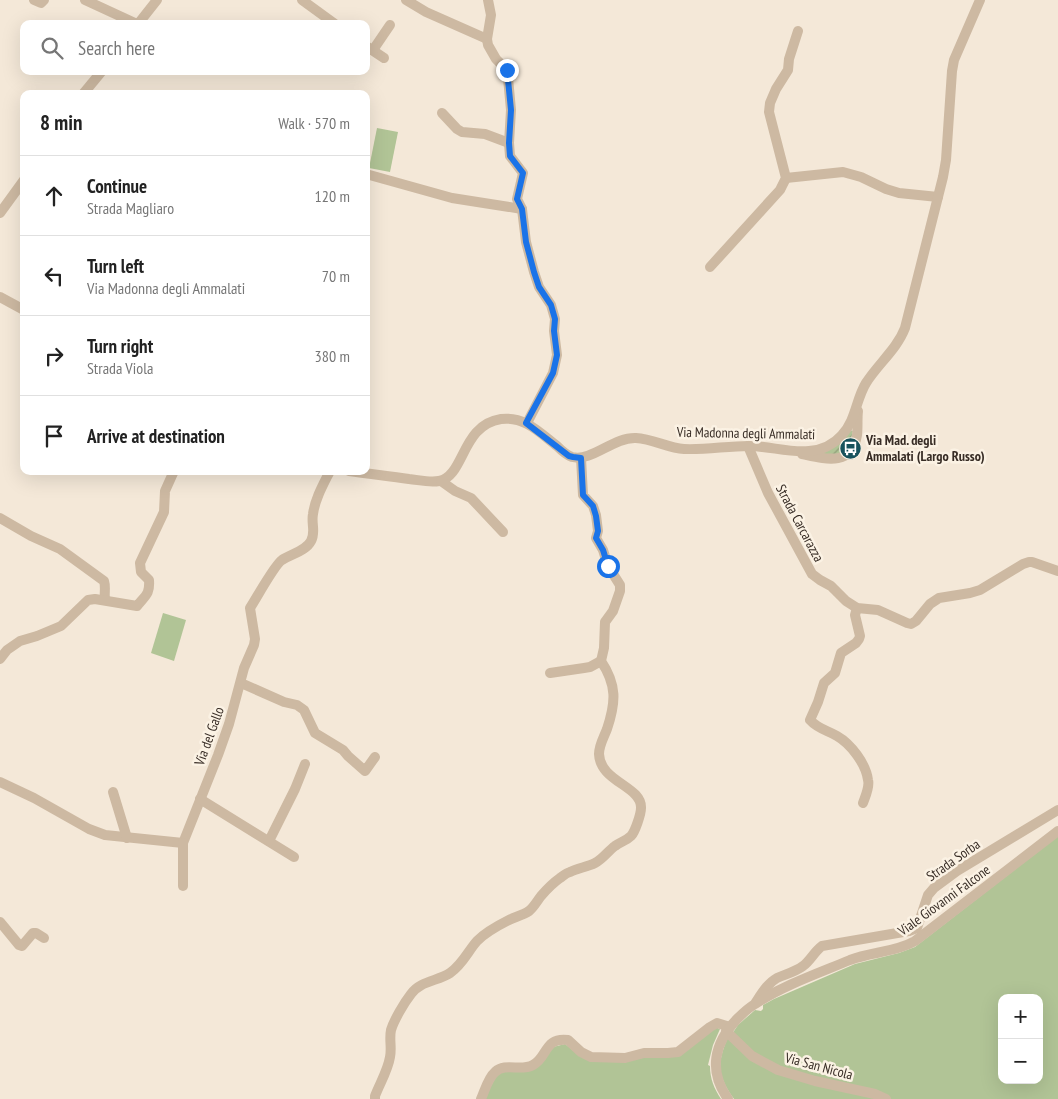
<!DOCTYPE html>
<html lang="en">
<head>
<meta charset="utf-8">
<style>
	:root { --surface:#fff; --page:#f2f2f2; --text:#222; --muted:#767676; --line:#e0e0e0 }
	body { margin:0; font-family:"PT Sans Narrow",sans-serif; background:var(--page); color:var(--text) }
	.controls { position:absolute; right:15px; bottom:15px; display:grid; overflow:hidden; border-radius:10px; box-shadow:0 5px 20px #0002 }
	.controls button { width:45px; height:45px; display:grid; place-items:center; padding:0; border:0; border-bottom:1px solid var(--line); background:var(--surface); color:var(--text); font:25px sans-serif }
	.stop { position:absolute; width:15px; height:15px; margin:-11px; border:4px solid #1a73e8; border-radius:50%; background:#fff }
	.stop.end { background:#1a73e8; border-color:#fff; box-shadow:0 1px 5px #0008 }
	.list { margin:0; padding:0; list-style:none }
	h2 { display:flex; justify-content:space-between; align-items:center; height:65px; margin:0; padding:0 20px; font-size:21px }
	h2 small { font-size:16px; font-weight:400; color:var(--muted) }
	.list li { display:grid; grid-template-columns:32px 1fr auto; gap:15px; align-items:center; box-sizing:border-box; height:80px; padding:0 20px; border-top:1px solid var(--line) }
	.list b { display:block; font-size:19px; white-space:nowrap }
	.list p { margin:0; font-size:16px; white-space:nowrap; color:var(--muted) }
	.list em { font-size:16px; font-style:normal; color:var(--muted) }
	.icon { flex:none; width:28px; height:28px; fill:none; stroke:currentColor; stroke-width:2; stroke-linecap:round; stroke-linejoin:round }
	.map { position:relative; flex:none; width:1058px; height:1099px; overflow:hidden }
	.search { position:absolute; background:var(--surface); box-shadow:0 5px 20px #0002; left:20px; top:20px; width:350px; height:55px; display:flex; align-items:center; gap:12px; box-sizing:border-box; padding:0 18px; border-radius:10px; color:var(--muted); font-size:19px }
	.panel { position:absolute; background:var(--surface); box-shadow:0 5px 20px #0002; left:20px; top:90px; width:350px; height:385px; border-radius:10px }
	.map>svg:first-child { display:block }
</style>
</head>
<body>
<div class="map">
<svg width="1058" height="1099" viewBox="0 0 1058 1099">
	<defs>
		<pattern id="garden-furrows" width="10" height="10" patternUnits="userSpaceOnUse" patternTransform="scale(1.25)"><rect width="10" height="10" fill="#b1c496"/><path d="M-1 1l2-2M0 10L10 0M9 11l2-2" fill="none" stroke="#919f7a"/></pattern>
	</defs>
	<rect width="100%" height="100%" fill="#f4e8d8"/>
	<g fill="#b1c496" fill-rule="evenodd">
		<path d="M377 128 398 132 390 172 369 168Z"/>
		<path d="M163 613 186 620 174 661 151 653Z"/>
		<path d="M1058 836V1099H890L779 1068 755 1055 732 1034 738 1025 755 1010 761 1011 763 1009V1005L774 999 855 964 899 953 915 947ZM1002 998H1039V1080H1002Z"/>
		<path d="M715 1027 720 1029 713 1045 708 1065 710 1066C710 1079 714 1088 721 1099H484L499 1071 531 1070 553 1047 565 1044 583 1058 667 1057Z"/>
		<path d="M728 1037 752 1058 880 1099H734C717 1075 717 1063 728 1037Z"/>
	</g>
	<path fill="url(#garden-furrows)" d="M850 430 853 431 849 446 837 456 819 453Z"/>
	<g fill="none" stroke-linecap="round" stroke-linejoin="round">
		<g stroke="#cdb9a2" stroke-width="10">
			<path d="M34 0 41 3 44 0"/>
			<path d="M85 0 137 24"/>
			<path d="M302 0 335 24"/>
			<path d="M406 0 426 12 487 39"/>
			<path d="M488 0 491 15 487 39 488 45 496 59 507 70 508 78 511 110 509 143 510 156 523 173 517 199 522 209 526 242 534 272 539 287 551 305 555 319 554 331 557 355 553 373 527 423"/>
			<path d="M138 24 157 0"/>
			<path d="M366 46 384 58"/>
			<path d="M373 50 390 25"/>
			<path d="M83 94 102 71"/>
			<path d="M442 113 457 129 462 132 485 134 509 143"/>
			<path d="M366 174 452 198 522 209"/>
			<path d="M786 178 843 172 861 177 886 189 899 193 938 197"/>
			<path d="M0 213 24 180"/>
			<path d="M710 267 780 190 786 178 769 112 770 103 776 89 788 70 789 59 798 31"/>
			<path d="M0 297 24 310"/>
			<path d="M748 446 768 493 812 574 820 580 831 586 846 601 857 608 878 610 907 623 911 624 916 621 930 604 939 598 970 593 980 590 1023 564 1029 562H1032L1058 571"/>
			<path d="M802 454C825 459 852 467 857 435 858 427 857 419 858 411"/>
			<path d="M349 471C369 474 389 476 409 479 419 480 430 483 439 481 465 476 461 425 501 419 525 416 540 433 557 446 561 450 566 455 572 457 592 462 613 437 636 438 653 439 668 448 684 449 706 450 727 446 749 446 769 446 789 453 809 451 822 450 834 444 842 435 856 420 856 399 866 383 878 364 897 349 905 328L943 177 946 160 952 71 954 60 980 0"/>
			<path d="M441 481 455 491 471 498 503 532"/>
			<path d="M0 518 31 536 60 549 104 581C106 587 104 593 105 600"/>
			<path d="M857 608 855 615 860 636 859 639 856 643 841 653 835 673 824 683 818 702 810 720C818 729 827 730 837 736 851 744 866 764 868 780 870 787 865 797 863 803"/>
			<path d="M0 659 7 650 20 641 37 636 61 626 88 600 95 599 137 606C146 595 150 594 149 580L141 572 140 563 164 512 165 491 174 471"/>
			<path d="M550 673 584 668 590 667 601 661"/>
			<path d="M241 683 284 702 297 705 304 710 315 733 343 750 348 756 365 771 375 757"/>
			<path d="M0 782 34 798 89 829 105 835 183 843 218 755 229 724 244 668 254 645 255 639 250 608C256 599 275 564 282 560 291 554 306 551 311 541 316 532 311 524 313 514 315 499 323 485 330 471"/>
			<path d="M113 792 127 838"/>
			<path d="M200 799 294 857"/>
			<path d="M269 841 295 789 305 764"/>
			<path d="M183 843V886"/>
			<path d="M0 922 19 945 22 946 33 933H36L44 938"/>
			<path d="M756 1002C762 993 768 983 777 978 786 974 795 972 803 966 810 961 814 952 822 946L909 931 917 928 928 895 934 888 957 871 1058 810"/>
			<path d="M726 1031 752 1056 778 1070 815 1081 875 1094 886 1099"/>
			<path d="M375 1099V1096C380 1083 388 1070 390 1057 392 1048 389 1039 391 1030 394 1020 404 1003 411 994 420 981 438 981 450 973 463 964 468 951 477 941 484 934 499 925 509 920 515 917 523 915 529 911 534 907 537 901 541 896 547 889 553 883 560 878 563 876 566 873 570 872 578 868 587 867 595 863 603 859 608 851 615 846 620 842 626 841 631 836 635 832 641 814 641 808 642 786 600 782 599 754 599 745 604 737 607 729 616 702 617 685 601 661L604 648 605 622 613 611 620 591V585L608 566 603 550 596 538 598 531 596 515 593 506 583 495 581 458"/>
			<path d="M481 1099C485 1090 488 1078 495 1072 506 1062 520 1072 533 1065 548 1057 544 1037 568 1040L581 1052 591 1057 625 1058 644 1053H668L678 1052 710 1027 717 1023 730 1027"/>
			<path d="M728 1099C708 1071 714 1043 737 1019 743 1013 748 1008 755 1004 784 985 819 973 850 960 871 952 896 952 915 941L1058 831"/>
		</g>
	</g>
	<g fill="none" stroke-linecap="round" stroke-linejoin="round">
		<path stroke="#1a73e8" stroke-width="6" d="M507 70 511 110 509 143 510 156 523 173 517 199 522 209 526 242 534 272 539 287 551 305 555 319 554 331 557 355 553 373 526 423 569 456 573 457 581 458 583 495 593 506 596 516 598 531 596 538 603 550 608 566"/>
	</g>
	<defs>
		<symbol id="bus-disc" viewBox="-11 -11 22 22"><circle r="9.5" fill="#17525c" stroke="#fbf2e4"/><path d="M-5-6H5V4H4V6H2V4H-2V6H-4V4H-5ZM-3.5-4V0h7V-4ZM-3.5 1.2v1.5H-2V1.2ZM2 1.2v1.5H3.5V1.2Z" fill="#fff"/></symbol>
	</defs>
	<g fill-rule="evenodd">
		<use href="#bus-disc" x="838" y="436" width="25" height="25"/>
	</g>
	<g text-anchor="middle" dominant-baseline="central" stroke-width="5" stroke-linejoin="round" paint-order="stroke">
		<g font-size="14" fill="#372c25" stroke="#fbf2e4">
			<text transform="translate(746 433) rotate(1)">Via Madonna degli Ammalati</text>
			<text transform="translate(800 523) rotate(62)">Strada Carcarazza</text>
			<text transform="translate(209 736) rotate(-70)">Via del Gallo</text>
			<text transform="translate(953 860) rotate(-35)">Strada Sorba</text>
			<text transform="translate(944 900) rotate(-36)">Viale Giovanni Falcone</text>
			<text transform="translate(819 1066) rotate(15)">Via San Nicola</text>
		</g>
		<g font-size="14" font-weight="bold" fill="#372c25" stroke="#fbf2e4" text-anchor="start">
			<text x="866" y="440">Via Mad. degli<tspan x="866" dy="16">Ammalati (Largo Russo)</tspan></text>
		</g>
	</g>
</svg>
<div class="controls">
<button>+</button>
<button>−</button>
</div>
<div class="stop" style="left:608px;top:566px"></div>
<div class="stop end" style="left:507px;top:70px"></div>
<div class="search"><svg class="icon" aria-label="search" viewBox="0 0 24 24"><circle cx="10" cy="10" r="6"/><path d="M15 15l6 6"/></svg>Search here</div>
<section class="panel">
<h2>8 min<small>Walk · 570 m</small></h2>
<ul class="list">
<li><svg class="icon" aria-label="ahead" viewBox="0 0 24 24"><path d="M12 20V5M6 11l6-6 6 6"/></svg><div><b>Continue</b><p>Strada Magliaro</p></div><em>120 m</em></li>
<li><svg class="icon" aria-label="left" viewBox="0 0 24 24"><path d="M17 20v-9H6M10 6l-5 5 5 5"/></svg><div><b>Turn left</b><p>Via Madonna degli Ammalati</p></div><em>70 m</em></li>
<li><svg class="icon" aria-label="right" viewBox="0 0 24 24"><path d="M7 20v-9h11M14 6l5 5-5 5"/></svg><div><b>Turn right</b><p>Strada Viola</p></div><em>380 m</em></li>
<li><svg class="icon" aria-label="arrive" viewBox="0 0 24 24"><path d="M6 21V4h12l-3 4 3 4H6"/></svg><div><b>Arrive at destination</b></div></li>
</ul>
</section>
</div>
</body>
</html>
